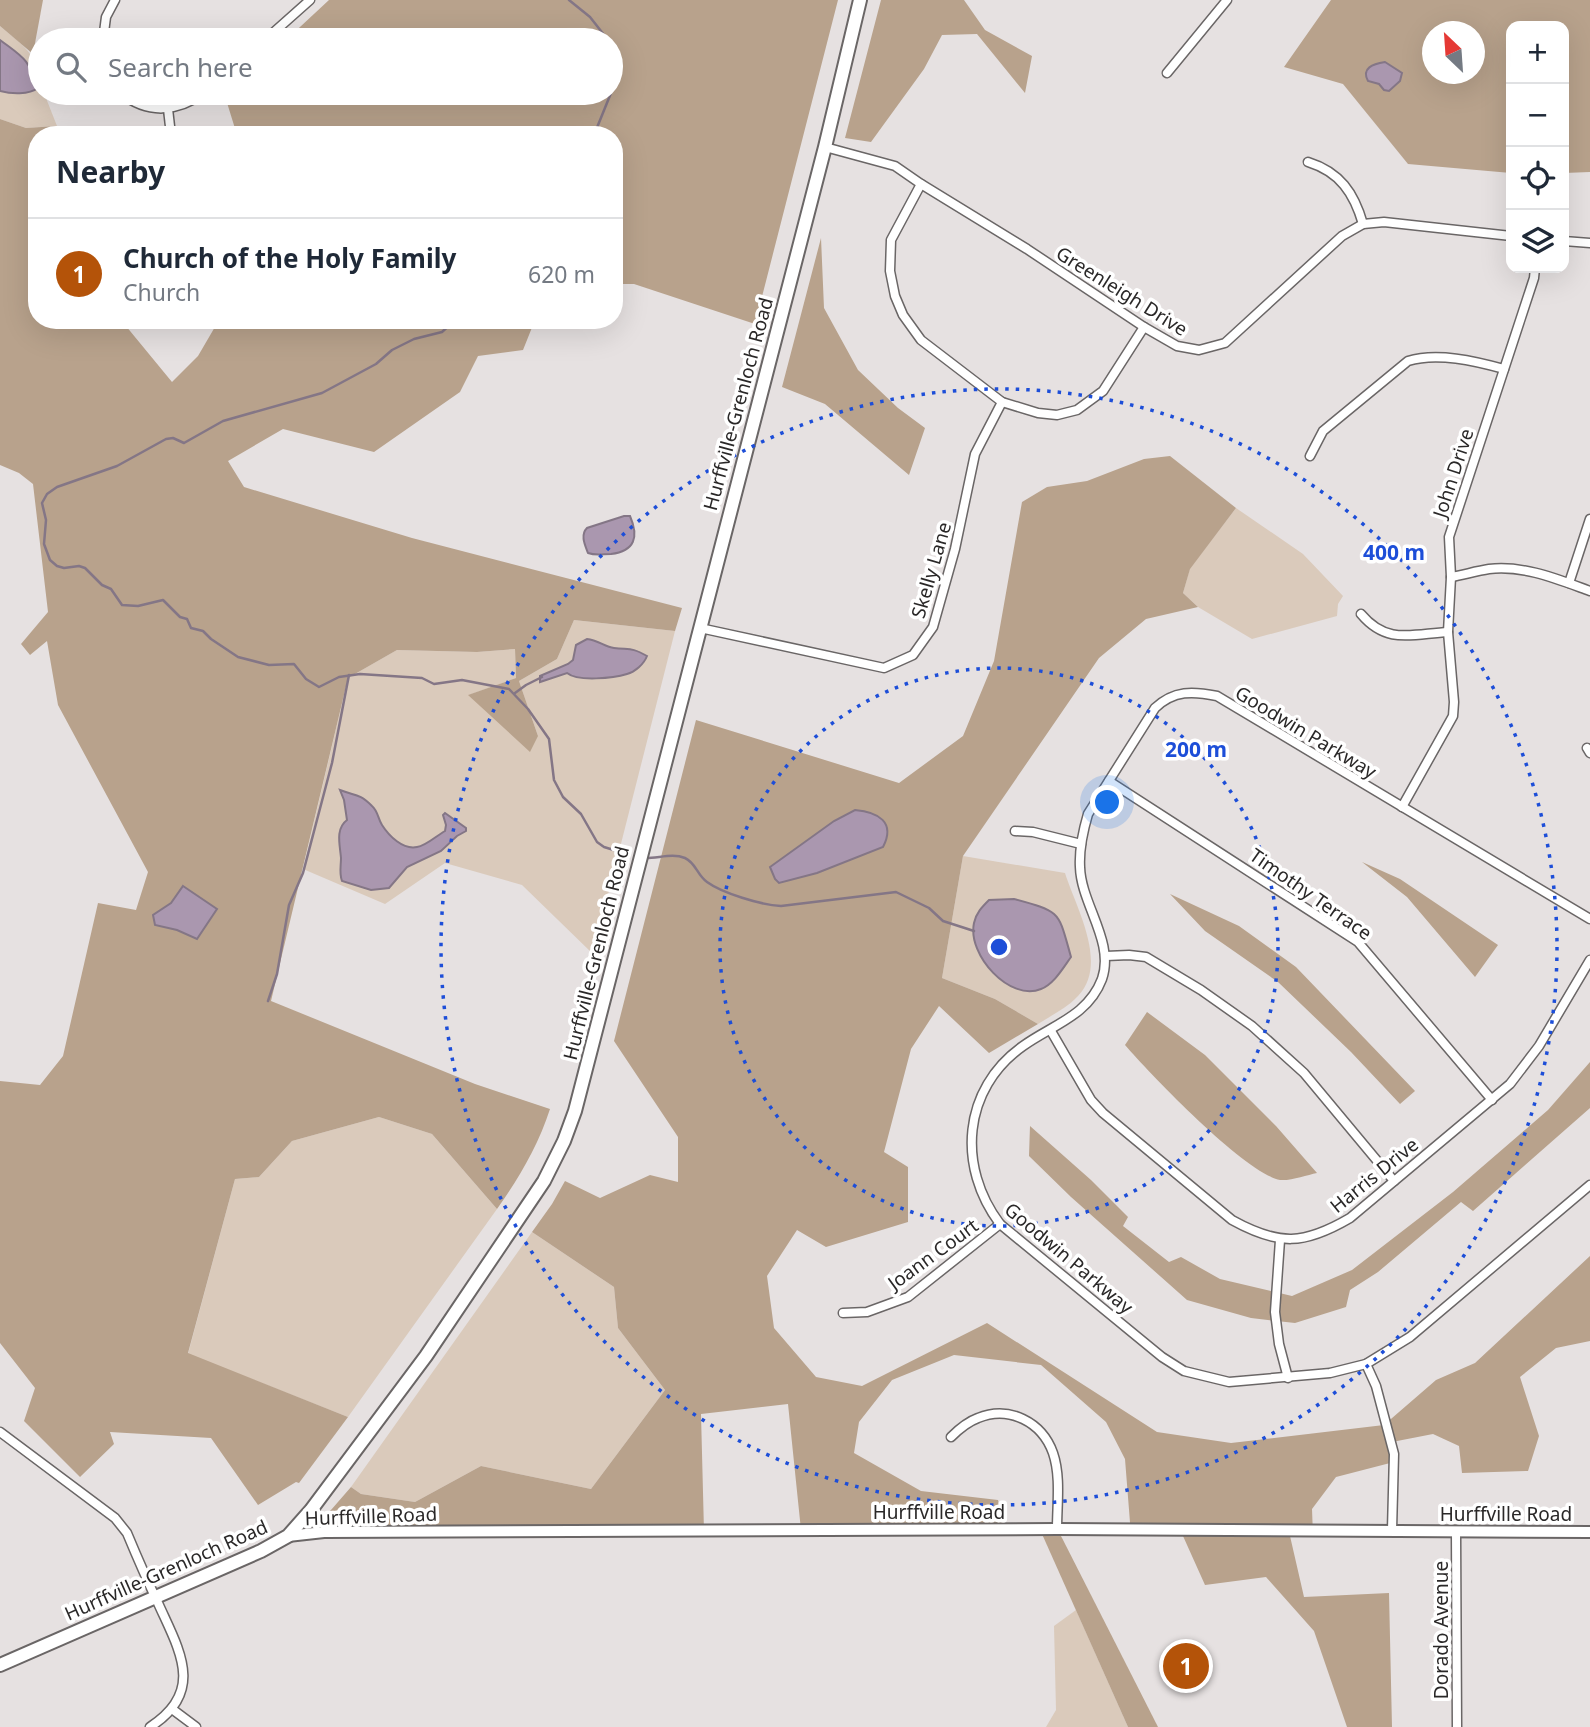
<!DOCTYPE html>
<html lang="en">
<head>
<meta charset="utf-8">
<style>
	:root { --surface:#fff; --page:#f6f6f7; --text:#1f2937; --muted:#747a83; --line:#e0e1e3; --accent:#b45309 }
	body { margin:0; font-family:"Noto Sans",sans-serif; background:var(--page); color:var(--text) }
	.controls { position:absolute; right:21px; top:21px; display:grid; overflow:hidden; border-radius:14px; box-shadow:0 7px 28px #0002 }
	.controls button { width:63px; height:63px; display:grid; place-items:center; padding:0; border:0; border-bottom:2px solid var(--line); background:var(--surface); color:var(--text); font:35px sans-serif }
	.compass { position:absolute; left:1422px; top:21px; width:63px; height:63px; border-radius:50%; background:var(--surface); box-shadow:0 7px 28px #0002; rotate:335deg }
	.you { position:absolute; left:1108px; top:803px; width:24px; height:24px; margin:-18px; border:5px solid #fff; border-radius:50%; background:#1a73e8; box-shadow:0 0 0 10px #1a73e833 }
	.badge { display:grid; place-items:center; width:46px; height:46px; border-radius:50%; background:var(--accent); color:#fff; font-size:23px; font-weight:700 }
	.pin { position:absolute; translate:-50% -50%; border:4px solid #fff; box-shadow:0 2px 7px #0006 }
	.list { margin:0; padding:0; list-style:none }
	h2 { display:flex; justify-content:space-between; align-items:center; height:91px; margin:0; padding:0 28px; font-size:30px }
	h2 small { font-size:23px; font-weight:400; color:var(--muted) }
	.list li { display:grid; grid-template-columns:46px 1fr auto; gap:21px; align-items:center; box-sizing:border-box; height:112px; padding:0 28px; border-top:2px solid var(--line) }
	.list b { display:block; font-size:26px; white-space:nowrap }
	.list p { margin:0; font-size:23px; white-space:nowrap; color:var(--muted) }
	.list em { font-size:23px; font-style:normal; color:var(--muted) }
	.icon { flex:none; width:38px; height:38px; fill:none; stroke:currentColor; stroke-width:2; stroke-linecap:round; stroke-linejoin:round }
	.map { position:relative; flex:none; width:1590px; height:1727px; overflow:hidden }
	.search { position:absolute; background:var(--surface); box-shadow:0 7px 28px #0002; left:28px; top:28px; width:595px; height:77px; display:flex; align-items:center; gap:18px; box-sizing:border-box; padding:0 24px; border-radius:38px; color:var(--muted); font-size:26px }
	.panel { position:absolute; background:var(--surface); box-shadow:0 7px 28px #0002; left:28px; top:126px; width:595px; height:203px; border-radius:28px }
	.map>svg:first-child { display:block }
</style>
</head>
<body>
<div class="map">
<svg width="1590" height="1727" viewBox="0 0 1590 1727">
	<rect width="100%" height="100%" fill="#e6e1e1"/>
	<g fill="#dacabb">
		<path d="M0 26C27 49 40 55 40 93H44L57 126 26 128 0 119Z"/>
		<path d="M1236 508 1303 554 1343 596 1338 604 1337 616 1252 639 1198 607 1183 593 1190 568Z"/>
		<path d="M574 620 675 631 593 954 522 885 445 863 385 904 303 869 348 678 397 650 477 652 515 649 516 678 469 695 538 736 519 681 557 659Z"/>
		<path d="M963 856 1065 873C1076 908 1109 964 1078 996 1067 1008 1052 1015 1038 1024L995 999 942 978Z"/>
		<path d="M379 1117 432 1134 497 1209 348 1417 188 1354 235 1179 259 1177 292 1141Z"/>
		<path d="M532 1232 614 1287 618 1328 665 1390 591 1489 481 1466 415 1502 361 1494 351 1487Z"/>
		<path d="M1076 1610 1128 1727H1046L1056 1710 1054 1626Z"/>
	</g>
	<g fill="#b8a28c" fill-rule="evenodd">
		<path d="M0 0H43L33 54 0 26Z"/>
		<path d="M329 0H838L755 324 634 284H614V135H237L224 93H611V40H286Z"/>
		<path d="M881 0H964L985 30 1032 56 1025 93 977 34 942 35 924 69 871 142 845 138Z"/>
		<path d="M1331 0H1590V172L1564 173V26H1511V173L1408 164 1343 84 1284 67ZM1432 32H1474V74H1432Z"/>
		<path d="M0 119 26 128 57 126 61 135H37V320H121L172 382 198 356 219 320H535L523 350 478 356 460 392 374 452 283 429 228 461 244 487 412 538 682 608 675 631 574 620 557 659 519 681 538 736 530 752 468 695 516 678 515 649 477 652 397 650 348 678 271 1001 475 1084 550 1109C538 1146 519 1178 497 1209L432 1134 379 1117 292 1141 259 1177 235 1179 188 1353 348 1417 299 1483 296 1482 258 1505 211 1438 110 1432 114 1444 80 1477 24 1421 35 1388 0 1343V1081L40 1085 63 1056 98 903 136 910 148 872 58 705 47 641 30 655 21 644 48 612 33 484 19 473 0 465Z"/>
		<path d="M821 238 824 308 858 370 898 408 925 428 909 475 825 404 782 387Z"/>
		<path d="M1170 456 1236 508 1190 569 1183 593 1198 607 1146 619 1099 658 963 856 942 978 995 999 1038 1024 989 1053 939 1006 911 1049 884 1152 908 1167V1222L826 1247 797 1230 767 1276 774 1328 816 1377 862 1386 987 1323 1157 1432 1231 1443 1384 1425 1436 1380 1475 1363 1590 1256V1341L1556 1348 1520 1377 1539 1436 1528 1471 1462 1473 1459 1446 1433 1434 1392 1442 1394 1462 1336 1477 1312 1509 1313 1535 1290 1536 1304 1597 1389 1593 1392 1727H1347L1314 1631 1266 1577 1205 1585 1183 1536 1131 1535 1125 1459 1106 1422 1041 1365 954 1355 892 1380 859 1422 854 1453 921 1491 998 1500 1006 1533 801 1530 788 1404 701 1414 704 1531 311 1533 351 1487 361 1494 415 1502 481 1466 591 1489 665 1390 618 1328 614 1287 532 1232 552 1204 565 1181 600 1198 650 1175 678 1182V1137L614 1041 696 720 899 783 963 736 994 661 1022 502 1047 487 1087 481 1144 459Z"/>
		<path d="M1362 862 1400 879 1498 945 1475 977 1407 897Z"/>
		<path d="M1170 894 1239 926 1296 967 1415 1091 1400 1104 1351 1052 1278 982 1205 931Z"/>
		<path d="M1147 1012 1205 1055 1276 1126 1317 1173C1307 1175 1291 1181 1280 1180 1245 1173 1151 1075 1125 1045Z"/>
		<path d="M1590 1062V1108L1473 1211 1461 1202 1378 1272 1350 1290 1346 1307 1295 1323 1251 1318 1187 1300 1071 1197 1029 1156 1030 1126 1091 1180 1128 1217 1123 1226 1169 1262 1181 1257 1220 1279 1292 1296 1352 1270 1453 1192 1548 1110Z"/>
		<path d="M1042 1534H1060L1158 1727H1128Z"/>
	</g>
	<g fill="#aa97af" stroke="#847686" stroke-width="2">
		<path d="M0 40C24 58 28 58 38 88 29 95 11 94 0 91Z"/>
		<path d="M1385 62 1402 73 1400 81 1389 91 1384 90 1379 84 1368 81C1361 68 1373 64 1385 62Z"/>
		<path d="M624 516H630C639 537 635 551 611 554 603 554 596 556 588 553 585 545 580 535 587 528Z"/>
		<path d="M587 639C598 640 605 647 614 648 630 650 631 647 647 656 644 664 635 672 627 674 614 678 578 682 567 673L540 682V676L568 664 573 660 576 645Z"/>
		<path d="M340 790C355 796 359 793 372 806 378 811 378 819 382 825 389 836 403 850 417 847 426 846 436 836 445 831L446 825 443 815 445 813 466 828V831L457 836 441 851 407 867 389 888 371 890 342 881C339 873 341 866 341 858 340 845 335 829 347 820L344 800Z"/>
		<path d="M855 810C878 812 896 822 883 847L817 873 779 883 775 879 770 867 834 821Z"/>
		<path d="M183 886 217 909 197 939 177 930 155 925 153 915 171 903Z"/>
		<path d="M1014 899C1062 912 1058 911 1071 957 1063 968 1054 984 1041 989 1010 1002 967 955 974 923 976 913 982 907 989 900Z"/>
	</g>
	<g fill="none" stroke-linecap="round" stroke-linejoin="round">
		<g stroke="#847686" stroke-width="2.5">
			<path d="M569 0 590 17 608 40"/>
			<path d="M611 46C618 62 614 76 611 92"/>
			<path d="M594 135 611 93"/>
			<path d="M455 320 442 332 414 339 392 350 376 364 322 393 223 421 184 443 173 438 166 439 117 466 57 487 47 494 42 503 46 520 44 544 50 560 57 566 64 568 79 566 85 568 102 585 111 589 122 605 138 606 163 600 180 617 187 619 191 628 203 631 211 639 238 657 269 665 294 664 306 679 319 687 339 677 360 674 422 678 434 684 462 680 509 689 528 709 549 739 554 780 563 797 581 814 597 842 604 847 630 855"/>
			<path d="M515 693 526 685 542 677"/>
			<path d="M646 858C659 858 673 853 685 858 696 863 697 875 707 882 722 893 761 905 781 906L896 892 929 908 943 921 974 931"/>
			<path d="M268 1001 277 974 289 905 303 873 332 763 349 675"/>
		</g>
		<defs>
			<g id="minor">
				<path d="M103 40 106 17 115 0"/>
				<path d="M265 40 310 0"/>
				<path d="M1167 73 1227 0"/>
				<path d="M121 93C148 115 177 112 204 93"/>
				<path d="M168 109 171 135"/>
				<path d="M825 147 895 166 921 184 1027 249 1144 327 1177 346 1199 350 1225 343 1342 236 1363 224 1384 222 1511 236"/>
				<path d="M1308 162C1340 172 1354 193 1363 224"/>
				<path d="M921 184 891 240 890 271 895 296 903 315 921 340 1002 402 1038 413 1057 415 1077 410 1103 391 1144 327"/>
				<path d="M1564 241 1590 243"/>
				<path d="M1310 456 1323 431 1408 361C1437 352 1475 361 1504 369"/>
				<path d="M1451 577C1463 575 1476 571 1489 569 1524 565 1557 579 1590 591"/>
				<path d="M1569 583 1590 519"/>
				<path d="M1361 614C1387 645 1412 634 1448 632"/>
				<path d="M700 628 884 668 913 655 933 627 955 549 975 454 1002 402"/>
				<path d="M1587 748 1590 753"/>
				<path d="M1109 781 1358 942 1492 1100"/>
				<path d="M1402 807 1453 716 1454 702 1448 632 1451 577 1449 537 1534 278 1535 268"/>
				<path d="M1015 831 1033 832 1081 844"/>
				<path d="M1590 919 1217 696C1193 691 1174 690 1155 708L1088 814C1083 831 1079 849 1080 867 1081 904 1115 942 1102 979 1088 1016 1052 1025 1023 1046 962 1089 957 1167 1000 1224L1162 1357 1184 1371 1229 1382 1330 1373 1366 1364 1410 1337 1590 1185"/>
				<path d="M1106 956 1129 955 1146 957 1201 990 1252 1026 1304 1073 1394 1181"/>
				<path d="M1051 1031 1091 1100 1103 1113 1232 1220C1279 1246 1304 1245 1350 1218L1510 1084 1539 1046 1590 960"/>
				<path d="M1280 1240 1275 1312 1279 1344 1288 1378"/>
				<path d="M843 1313 867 1312 908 1297 1000 1224"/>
				<path d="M1366 1364 1376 1386 1394 1454 1392 1530"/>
				<path d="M0 1432 115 1518 127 1533C137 1557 147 1580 158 1603 179 1650 206 1691 150 1727"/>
				<path d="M951 1437C959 1429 967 1422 978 1418 1009 1405 1042 1422 1053 1453 1061 1476 1057 1505 1057 1529"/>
				<path d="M1456 1532 1457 1727"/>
				<path d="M172 1709 196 1727"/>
			</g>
			<path id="tertiary" d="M288 1536 324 1532 1057 1529 1590 1532"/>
			<path id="secondary" d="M0 1665 261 1551 288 1536 311 1510 426 1356 544 1181 564 1141 575 1111 825 147 860 0"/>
		</defs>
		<use href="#minor" stroke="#6a6666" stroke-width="11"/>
		<use href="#tertiary" stroke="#6a6666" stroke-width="14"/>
		<use href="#secondary" stroke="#6a6666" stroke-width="16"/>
		<use href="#minor" stroke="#fff" stroke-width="8"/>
		<use href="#tertiary" stroke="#fff" stroke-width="10"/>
		<use href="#secondary" stroke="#fff" stroke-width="12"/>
	</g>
	<g fill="none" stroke="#1d4ed8" stroke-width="3.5" stroke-dasharray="3.5 7">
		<circle cx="999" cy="947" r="279"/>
		<circle cx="999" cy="947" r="558"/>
	</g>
	<g text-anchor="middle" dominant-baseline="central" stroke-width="7" stroke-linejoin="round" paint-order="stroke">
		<g font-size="19" fill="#2a2828" stroke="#fff">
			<text transform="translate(1122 291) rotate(32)">Greenleigh Drive</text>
			<text transform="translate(738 404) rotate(-75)">Hurffville-Grenloch Road</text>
			<text transform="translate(1453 473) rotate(-72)">John Drive</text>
			<text transform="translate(931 570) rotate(-74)">Skelly Lane</text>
			<text transform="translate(1306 732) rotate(31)">Goodwin Parkway</text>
			<text transform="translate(1311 894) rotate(35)">Timothy Terrace</text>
			<text transform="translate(596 953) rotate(-76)">Hurffville-Grenloch Road</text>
			<text transform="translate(1374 1175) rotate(-39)">Harris Drive</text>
			<text transform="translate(933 1254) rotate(-36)">Joann Court</text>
			<text transform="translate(1069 1258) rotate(40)">Goodwin Parkway</text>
			<text x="939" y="1512">Hurffville Road</text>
			<text x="1506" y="1514">Hurffville Road</text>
			<text transform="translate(371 1516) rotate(-2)">Hurffville Road</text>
			<text transform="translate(166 1570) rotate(-24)">Hurffville-Grenloch Road</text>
			<text transform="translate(1441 1630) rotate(-90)">Dorado Avenue</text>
		</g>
	</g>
	<circle cx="999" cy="947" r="10" fill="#1d4ed8" stroke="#fff" stroke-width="3.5"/>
	<g font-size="21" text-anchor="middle" font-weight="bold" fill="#1d4ed8" stroke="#fff" stroke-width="7" stroke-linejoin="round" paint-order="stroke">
		<text x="1394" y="560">400 m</text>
		<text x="1196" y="757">200 m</text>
	</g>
</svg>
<div class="controls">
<button>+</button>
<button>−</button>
<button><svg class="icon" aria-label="locate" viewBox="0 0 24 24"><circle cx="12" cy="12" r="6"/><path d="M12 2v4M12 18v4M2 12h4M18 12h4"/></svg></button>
<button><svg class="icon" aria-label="layers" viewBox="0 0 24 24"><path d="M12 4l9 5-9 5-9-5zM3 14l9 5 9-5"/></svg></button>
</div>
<svg class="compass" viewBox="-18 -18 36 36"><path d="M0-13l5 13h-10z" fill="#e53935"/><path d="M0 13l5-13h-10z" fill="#747a83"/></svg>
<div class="you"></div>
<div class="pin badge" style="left:1186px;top:1666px">1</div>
<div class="search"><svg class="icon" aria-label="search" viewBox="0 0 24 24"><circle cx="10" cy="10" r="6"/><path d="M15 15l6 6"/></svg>Search here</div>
<section class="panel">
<h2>Nearby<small></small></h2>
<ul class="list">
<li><span class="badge">1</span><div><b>Church of the Holy Family</b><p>Church</p></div><em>620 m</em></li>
</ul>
</section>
</div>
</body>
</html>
